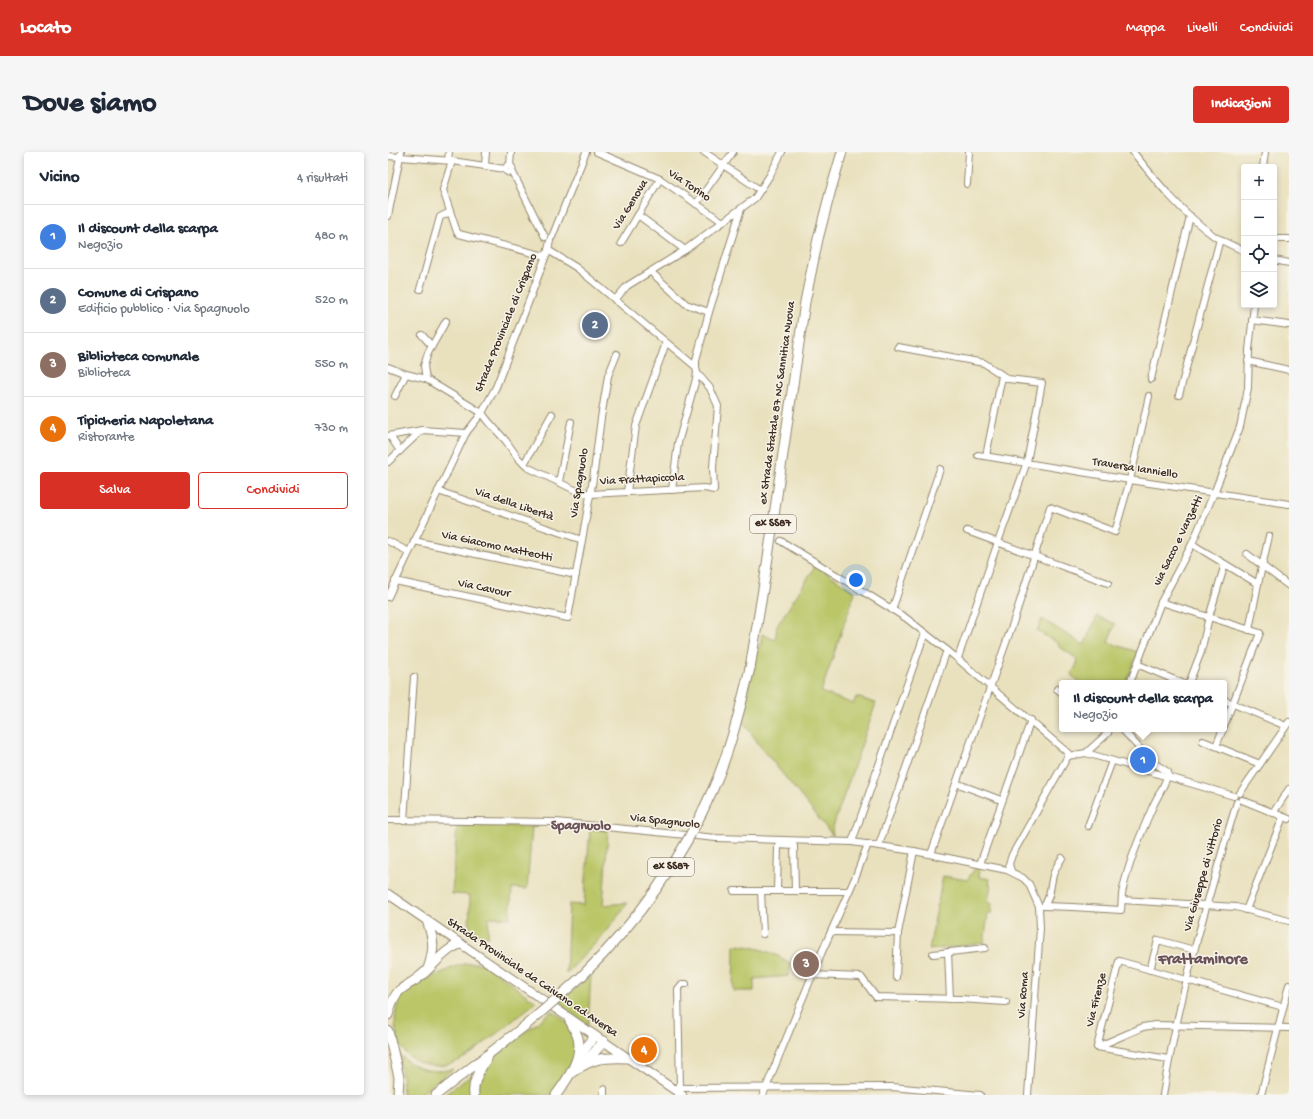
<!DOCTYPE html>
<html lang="it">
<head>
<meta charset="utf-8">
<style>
	:root { --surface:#fff; --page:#f6f6f7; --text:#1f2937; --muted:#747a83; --line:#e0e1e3; --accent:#d93025 }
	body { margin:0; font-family:"Gochi Hand",sans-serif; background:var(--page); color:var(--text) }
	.controls { position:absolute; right:12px; top:12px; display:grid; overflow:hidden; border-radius:4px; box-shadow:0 2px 6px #0003 }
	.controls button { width:36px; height:36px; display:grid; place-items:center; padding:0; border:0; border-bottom:1px solid var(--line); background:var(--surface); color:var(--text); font:20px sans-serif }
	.you { position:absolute; left:468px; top:428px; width:14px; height:14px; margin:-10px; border:3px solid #fff; border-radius:50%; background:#1a73e8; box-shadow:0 0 0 6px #1a73e833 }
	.badge { display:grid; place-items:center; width:26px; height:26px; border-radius:50%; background:var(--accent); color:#fff; font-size:13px; font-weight:700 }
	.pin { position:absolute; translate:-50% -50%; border:2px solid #fff; box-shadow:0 1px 4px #0006 }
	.popup { position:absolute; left:671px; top:528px; width:168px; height:52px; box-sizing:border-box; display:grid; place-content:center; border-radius:4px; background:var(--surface); filter:drop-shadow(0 1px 3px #0005); font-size:13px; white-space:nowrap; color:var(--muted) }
	.popup b { font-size:15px; color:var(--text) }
	.popup::after { content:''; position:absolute; left:50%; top:100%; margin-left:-8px; border:8px solid transparent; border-top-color:var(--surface) }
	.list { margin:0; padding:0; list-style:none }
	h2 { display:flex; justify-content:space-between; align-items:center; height:52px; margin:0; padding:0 16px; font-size:17px }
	h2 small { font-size:13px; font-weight:400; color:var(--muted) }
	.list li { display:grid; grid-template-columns:26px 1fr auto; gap:12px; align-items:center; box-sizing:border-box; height:64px; padding:0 16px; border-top:1px solid var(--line) }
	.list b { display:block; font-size:15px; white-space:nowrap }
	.list p { margin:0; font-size:13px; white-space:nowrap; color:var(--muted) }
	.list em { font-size:13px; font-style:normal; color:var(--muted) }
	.actions { display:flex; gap:8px; padding:12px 16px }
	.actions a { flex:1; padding:9px 0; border:1px solid var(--accent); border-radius:4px; text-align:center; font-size:14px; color:var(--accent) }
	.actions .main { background:var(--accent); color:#fff }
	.icon { flex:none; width:22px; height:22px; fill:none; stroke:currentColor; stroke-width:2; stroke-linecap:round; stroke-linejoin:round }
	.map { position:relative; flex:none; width:901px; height:943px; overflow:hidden; border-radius:4px }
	header { display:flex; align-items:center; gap:24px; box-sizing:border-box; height:56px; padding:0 20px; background:var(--accent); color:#fff }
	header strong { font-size:19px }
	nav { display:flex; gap:22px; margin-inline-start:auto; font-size:14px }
	.intro { display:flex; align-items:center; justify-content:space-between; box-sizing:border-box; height:96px; padding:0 24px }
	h1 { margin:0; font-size:28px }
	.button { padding:10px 18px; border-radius:4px; background:var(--accent); color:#fff; font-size:14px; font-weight:700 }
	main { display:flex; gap:24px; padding:0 24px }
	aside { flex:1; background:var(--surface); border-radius:4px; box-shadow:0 2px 6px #0003 }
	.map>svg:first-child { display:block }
</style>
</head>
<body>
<header>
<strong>Locato</strong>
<nav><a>Mappa</a><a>Livelli</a><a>Condividi</a></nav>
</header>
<div class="intro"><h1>Dove siamo</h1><a class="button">Indicazioni</a></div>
<main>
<aside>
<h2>Vicino<small>4 risultati</small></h2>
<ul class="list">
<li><span class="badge" style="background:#3f7fe0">1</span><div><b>Il discount della scarpa</b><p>Negozio</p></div><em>480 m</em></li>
<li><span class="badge" style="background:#5c6f8a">2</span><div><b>Comune di Crispano</b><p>Edificio pubblico · Via Spagnuolo</p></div><em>520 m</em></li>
<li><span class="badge" style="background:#8d6e63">3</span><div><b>Biblioteca comunale</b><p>Biblioteca</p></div><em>550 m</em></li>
<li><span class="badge" style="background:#e8710a">4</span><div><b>Tipicheria Napoletana</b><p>Ristorante</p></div><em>730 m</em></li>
</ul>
<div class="actions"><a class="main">Salva</a><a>Condividi</a></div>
</aside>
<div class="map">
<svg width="901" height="943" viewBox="0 0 901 943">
	<rect width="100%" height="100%" fill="#f7f3e8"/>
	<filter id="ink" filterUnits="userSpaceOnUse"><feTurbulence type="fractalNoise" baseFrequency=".025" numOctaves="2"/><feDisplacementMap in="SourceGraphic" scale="8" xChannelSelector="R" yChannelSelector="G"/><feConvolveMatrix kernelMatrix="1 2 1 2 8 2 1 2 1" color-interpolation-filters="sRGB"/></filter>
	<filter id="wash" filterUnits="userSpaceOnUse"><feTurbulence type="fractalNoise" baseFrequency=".012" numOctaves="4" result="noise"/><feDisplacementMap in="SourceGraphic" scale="16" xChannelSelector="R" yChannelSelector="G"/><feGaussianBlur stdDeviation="0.9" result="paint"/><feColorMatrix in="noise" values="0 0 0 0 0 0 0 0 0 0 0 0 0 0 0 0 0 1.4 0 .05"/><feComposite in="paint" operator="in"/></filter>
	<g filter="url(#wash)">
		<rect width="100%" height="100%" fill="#e9e1be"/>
		<g fill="#bac668" stroke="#7a7843">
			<path d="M428 413 467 440 433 540 465 552 468 545 488 551 444 678 445 684 372 594 354 568 369 496H372L374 482 387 488 389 474Z"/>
			<path d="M709 464 727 472 720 490 750 500 738 531H693L683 523 689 512 688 506 670 494 671 492 649 479 654 467 696 493Z"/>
			<path d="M106 673 144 675 139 737 124 736 122 766 101 765 100 785 81 783 82 743 64 742 69 674Z"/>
			<path d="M202 677 220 679 215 753 240 751 216 782 178 822 181 752 196 753Z"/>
			<path d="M588 715 592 716 591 725 602 727 601 732 603 733 600 750 604 751 603 762H600L596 791 541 798 555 724 579 728Z"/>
			<path d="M346 793C366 794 386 800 402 811L401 824 366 827V839H345Z"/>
			<path d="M91 811 99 814 148 850C133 862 118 874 103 886 91 895 80 906 65 911 57 914 48 915 39 913 7 907 0 867 14 842 22 832 36 828 48 823 57 820 67 813 76 812 81 811 86 811 91 811Z"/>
			<path d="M203 822 200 873 170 852Z"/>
			<path d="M164 859 174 866 185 878 188 903 180 919 164 943H89L93 920 99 910Z"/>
			<path d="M9 901C29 918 39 921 65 917L31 943H14C16 928 13 915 9 901Z"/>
			<path d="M88 920 84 943H56Z"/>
		</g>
	</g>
	<g filter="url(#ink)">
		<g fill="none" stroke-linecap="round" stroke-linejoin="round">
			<defs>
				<g id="minor">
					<path d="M209 0 272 27 335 70"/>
					<path d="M316 0 372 38"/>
					<path d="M745 0C769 30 794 61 826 84 835 90 846 94 856 99"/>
					<path d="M0 4 64 9 117 17"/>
					<path d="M60 8 61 0"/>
					<path d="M64 9 55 38 69 80 71 82 157 104"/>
					<path d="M97 13 98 0"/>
					<circle cx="121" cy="17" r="3.5"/>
					<path d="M122 14 123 0"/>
					<path d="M875 15 877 0"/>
					<path d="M124 19 157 85"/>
					<path d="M579 32 581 0"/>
					<path d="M308 52 345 0"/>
					<path d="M250 63 297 98"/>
					<path d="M0 64 13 0"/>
					<path d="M164 85 198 0"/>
					<path d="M886 87H901"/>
					<path d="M233 91 272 27"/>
					<path d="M160 98 189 116 308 215 309 221 308 227 290 291 284 338"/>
					<path d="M886 108 901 111"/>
					<path d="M263 120 298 152 321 160"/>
					<path d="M32 137 52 65 62 60"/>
					<path d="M227 148 239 134 297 98 367 46 382 23 394 0"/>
					<path d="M864 168 901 173"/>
					<path d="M34 183 44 194"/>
					<path d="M510 195 596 211 620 227 654 231 639 310 610 390 570 506"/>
					<path d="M860 209 901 218"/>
					<path d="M0 215 18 222 38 227 94 261 101 270 118 289 130 306 139 315 189 339 202 342 317 336 326 338 325 315 330 254 322 236 309 221"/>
					<path d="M308 215V208L321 160 353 57"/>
					<path d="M38 227 36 214 40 201 58 169"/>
					<path d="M763 227 802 64"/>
					<path d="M791 243 832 87"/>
					<path d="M7 244 18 222"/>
					<path d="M0 284 34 278 78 281"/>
					<path d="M2 284 12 299"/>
					<path d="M590 303 748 329 901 352"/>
					<path d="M598 304 614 224"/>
					<path d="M0 310 34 278"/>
					<path d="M136 312 164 262"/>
					<path d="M171 330 183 270"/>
					<path d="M50 339 194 388"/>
					<path d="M239 340 248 274 278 191"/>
					<path d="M579 379 720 431"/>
					<path d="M0 389 21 400"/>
					<path d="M26 389 188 423"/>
					<path d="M393 389 518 466 565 503 680 601V604L624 703 621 712 623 719"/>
					<path d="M804 392 870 432"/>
					<path d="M859 402 901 434"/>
					<path d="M7 429 180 466 205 327 213 266 220 224 229 202"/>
					<path d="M0 445 78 281 94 261 108 235 133 170 160 98 162 89"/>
					<path d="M773 450 872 481 836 574"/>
					<path d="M504 458 552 317"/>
					<path d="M861 478 870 432 881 384"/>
					<path d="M749 512 794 531"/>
					<path d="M742 531 773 450 804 392 826 341 852 275 860 236 861 198 866 153"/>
					<path d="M801 531 813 500 821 465 837 412"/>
					<path d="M669 537 674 541"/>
					<path d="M836 548 898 574"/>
					<path d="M815 589 872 612"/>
					<path d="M828 594 835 577"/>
					<path d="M698 601 846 644"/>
					<path d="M680 604 698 601 720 581 721 577"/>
					<path d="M568 631 613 648"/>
					<path d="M852 641 901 570"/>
					<path d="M854 648 901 667"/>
					<path d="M885 661 901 637"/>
					<path d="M0 668 168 670 328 686 464 690 526 699 619 718 635 726 641 732 651 755 652 776 640 943"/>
					<path d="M16 669 26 525"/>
					<path d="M700 674 724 609"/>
					<path d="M464 690 537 481"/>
					<path d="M491 693 559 498"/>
					<path d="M543 702 625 471 662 355 727 380 742 328 761 244"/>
					<path d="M592 712 643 568"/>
					<path d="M346 739H461"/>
					<path d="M373 739 375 782"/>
					<path d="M389 739 390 693 406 694 407 739"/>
					<path d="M734 748 848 755 901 769"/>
					<path d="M656 754 684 755 733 758C734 751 733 744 735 737 741 709 754 679 765 654 769 645 780 628 780 620L763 609 734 577"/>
					<path d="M656 754C663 745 662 734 665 723 667 717 670 712 674 706"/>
					<path d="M858 758 895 665"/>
					<path d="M443 780 510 781"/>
					<path d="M560 800 562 847"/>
					<path d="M545 802 597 796"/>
					<path d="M762 818 770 788 806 798"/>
					<path d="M424 823 473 825 488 845 572 847 618 850"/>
					<path d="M508 825 510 781 526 699"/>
					<path d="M709 895 755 875 767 873 901 876"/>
					<path d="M780 907 709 895 731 809 895 855"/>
					<path d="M284 936 504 935 592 943"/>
					<path d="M292 936 290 837 294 832H298"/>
					<path d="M216 937V943"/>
					<path d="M375 943 433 802 467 726 480 692"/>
					<path d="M775 943C791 843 820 746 849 650"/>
					<path d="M873 943 901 833"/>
				</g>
				<path id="major" d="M0 742 294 943"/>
				<g id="highway">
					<path d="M362 516 378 419 417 150 430 87 442 41 454 0"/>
					<path d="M39 768C46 789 47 796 40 817"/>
					<path d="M0 863C2 855 5 846 10 840 16 834 24 831 30 826 44 816 57 796 73 792"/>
					<path d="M0 879 11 925 10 943"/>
					<path d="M189 909 206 884"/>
					<path d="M197 911 216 889"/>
					<path d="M183 921C205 906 214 905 240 906"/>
					<path d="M48 943 138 873"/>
					<path d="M86 943C84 930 92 918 98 907"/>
					<path d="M168 943C179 928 195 906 190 886 188 879 184 873 181 867"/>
				</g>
			</defs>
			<use href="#minor" stroke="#92866e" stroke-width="8"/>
			<use href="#major" stroke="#92866e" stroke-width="10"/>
			<use href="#highway" stroke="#92866e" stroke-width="11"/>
			<use href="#minor" stroke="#fff" stroke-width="6"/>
			<use href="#major" stroke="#fff" stroke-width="8"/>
			<use href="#highway" stroke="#fff" stroke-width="9"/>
			<defs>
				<path id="highway-bridge" d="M138 873C157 857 175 841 193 825 248 771 294 708 325 637 342 599 352 557 362 516"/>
			</defs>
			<use href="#highway-bridge" stroke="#92866e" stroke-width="11" stroke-linecap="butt"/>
			<use href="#highway-bridge" stroke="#fff" stroke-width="9"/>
		</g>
	</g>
	<g text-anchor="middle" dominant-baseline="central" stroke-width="3" stroke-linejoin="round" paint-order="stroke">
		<g fill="#f7f3e8" stroke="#73665b" stroke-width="1">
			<rect x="362" y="363" width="46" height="18" rx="3"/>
			<rect x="260" y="706" width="46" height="18" rx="3"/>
		</g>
		<g font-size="11" font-weight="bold" fill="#3b2a1e">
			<text x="385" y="372">ex SS87</text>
			<text x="283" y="715">ex SS87</text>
		</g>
		<g font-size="12" fill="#3b2a1e" stroke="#f7f3e8">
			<text transform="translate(301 34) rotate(34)">Via Torino</text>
			<text transform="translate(243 53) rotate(-58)">Via Genova</text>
			<text transform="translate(119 171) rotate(-68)">Strada Provinciale di Crispano</text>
			<text transform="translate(390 251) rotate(-82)">ex Strada Statale 87 NC Sannitica Nuova</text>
			<text transform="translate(747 317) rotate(9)">Traversa Ianniello</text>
			<text transform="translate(254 328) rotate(-3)">Via Frattapiccola</text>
			<text transform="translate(192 331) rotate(-81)">Via Spagnuolo</text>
			<text transform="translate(126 353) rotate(19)">Via della Libertà</text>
			<text transform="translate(791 389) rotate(-64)">via Sacco e Vanzetti</text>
			<text transform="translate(109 395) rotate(12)">Via Giacomo Matteotti</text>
			<text transform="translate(96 437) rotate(12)">Via Cavour</text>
			<text transform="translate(277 670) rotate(6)">Via Spagnuolo</text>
			<text transform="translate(816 723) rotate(-74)">Via Giuseppe di Vittorio</text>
			<text transform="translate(144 826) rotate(34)">Strada Provinciale da Caivano ad Aversa</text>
			<text transform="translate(636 843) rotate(-86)">Via Roma</text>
			<text transform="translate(709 848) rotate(-76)">Via Firenze</text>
		</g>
		<g font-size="14" font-weight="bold" fill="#695259" stroke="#f7f3e8">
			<text x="193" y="674">Spagnuolo</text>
		</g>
		<g font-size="16" font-weight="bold" fill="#695259" stroke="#f7f3e8">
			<text x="815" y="808">Frattaminore</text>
		</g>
	</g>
</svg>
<div class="controls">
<button>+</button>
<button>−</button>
<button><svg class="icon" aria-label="locate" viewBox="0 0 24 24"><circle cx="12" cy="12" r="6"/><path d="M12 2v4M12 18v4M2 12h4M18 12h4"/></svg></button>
<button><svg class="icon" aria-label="layers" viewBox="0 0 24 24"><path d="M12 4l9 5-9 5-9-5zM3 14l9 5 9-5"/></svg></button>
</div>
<div class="you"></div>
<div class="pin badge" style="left:755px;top:608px;background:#3f7fe0">1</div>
<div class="popup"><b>Il discount della scarpa</b>Negozio</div>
<div class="pin badge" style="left:207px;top:173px;background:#5c6f8a">2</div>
<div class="pin badge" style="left:418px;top:812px;background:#8d6e63">3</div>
<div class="pin badge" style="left:256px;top:898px;background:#e8710a">4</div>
</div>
</main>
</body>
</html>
